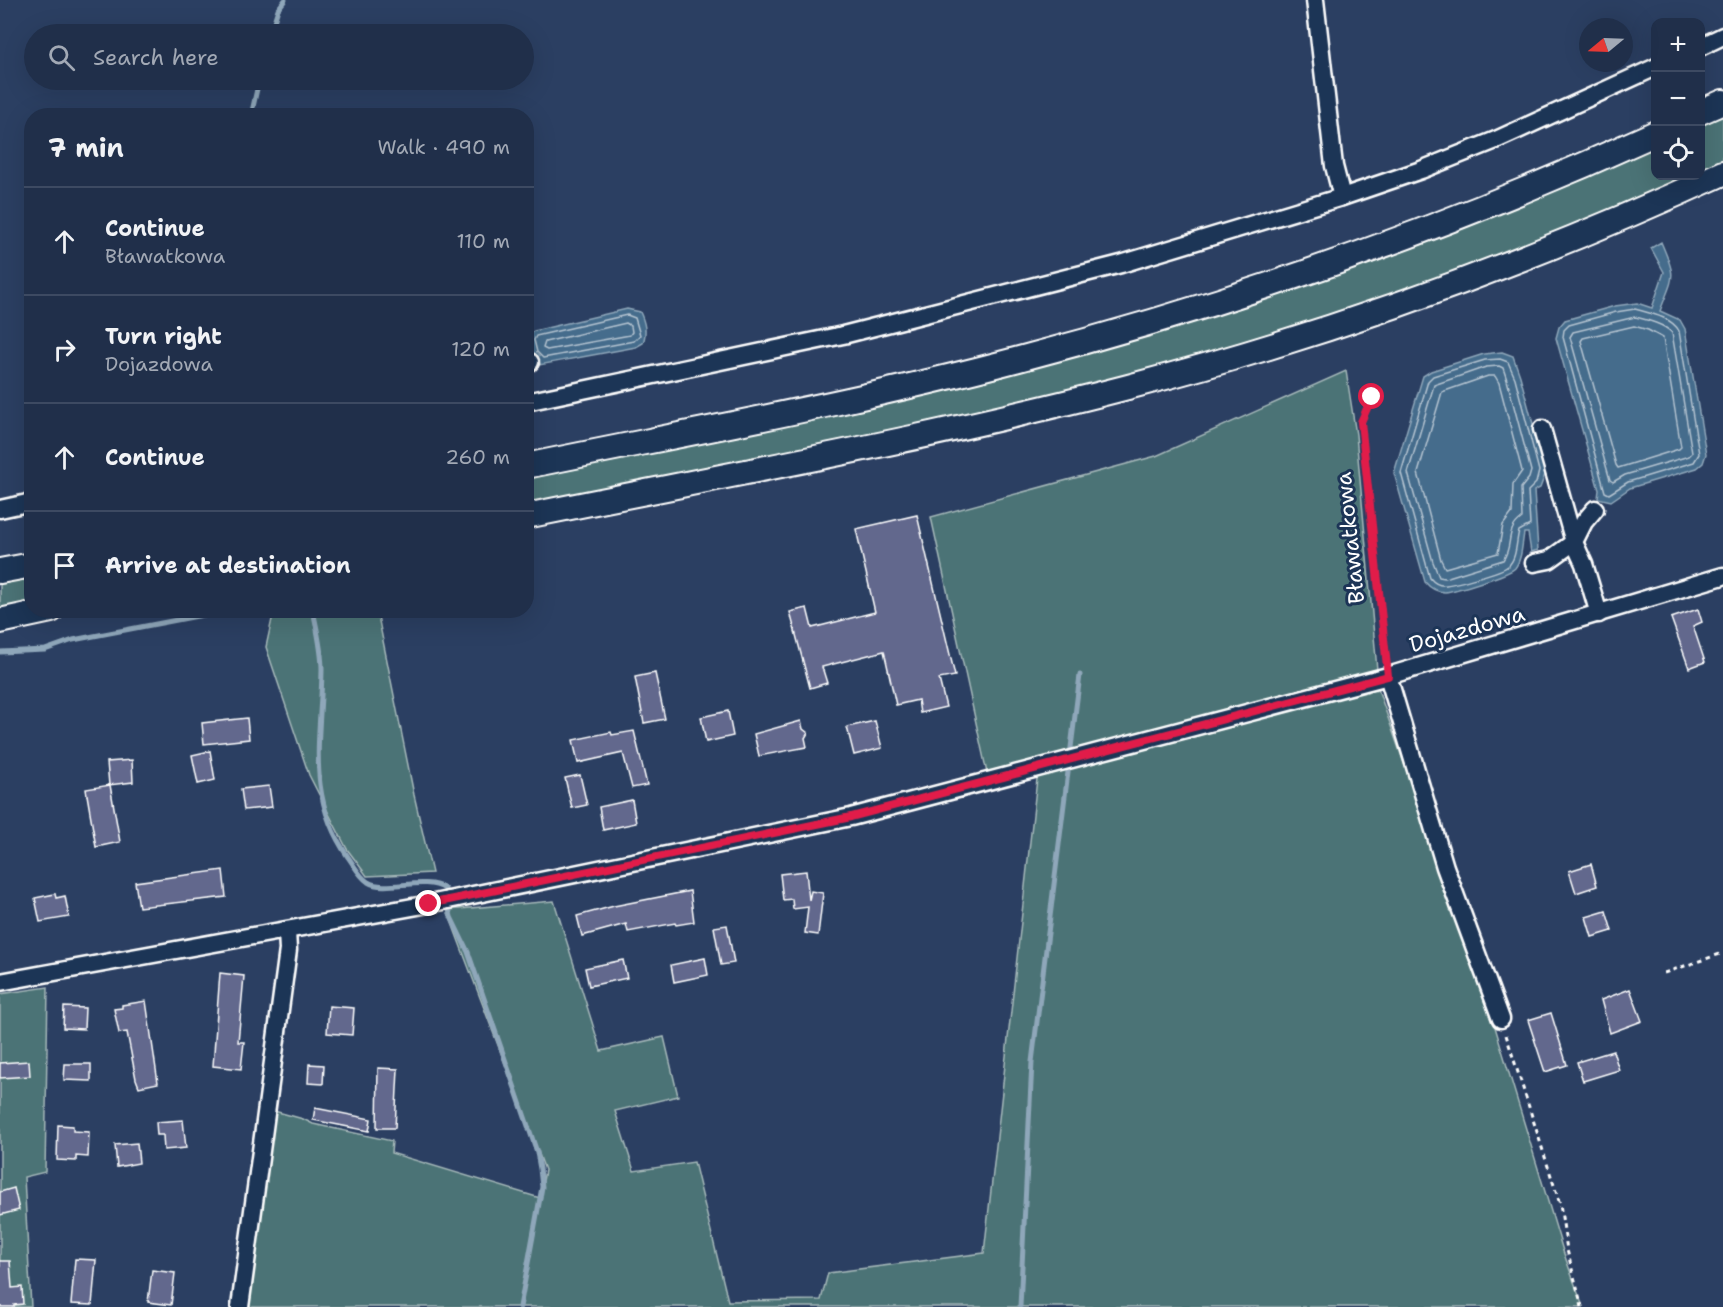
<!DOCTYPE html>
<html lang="en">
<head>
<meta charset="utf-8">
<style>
	:root { --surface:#202f4a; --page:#283751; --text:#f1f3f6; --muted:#a2a9b5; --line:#3d4a62 }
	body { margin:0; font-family:"Shantell Sans",sans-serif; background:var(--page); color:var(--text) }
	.controls { position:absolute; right:18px; top:18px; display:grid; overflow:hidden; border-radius:12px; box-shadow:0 6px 24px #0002 }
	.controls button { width:54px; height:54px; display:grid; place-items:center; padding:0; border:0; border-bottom:2px solid var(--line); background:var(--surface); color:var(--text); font:30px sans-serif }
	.compass { position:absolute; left:1579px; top:18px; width:54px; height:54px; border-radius:50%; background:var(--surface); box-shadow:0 6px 24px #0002; rotate:251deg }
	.stop { position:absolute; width:18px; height:18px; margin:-14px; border:4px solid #e11d48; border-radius:50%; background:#fff }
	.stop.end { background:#e11d48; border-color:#fff; box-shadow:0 2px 6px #0008 }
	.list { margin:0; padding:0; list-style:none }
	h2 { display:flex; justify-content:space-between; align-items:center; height:78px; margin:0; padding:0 24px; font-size:26px }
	h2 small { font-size:20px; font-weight:400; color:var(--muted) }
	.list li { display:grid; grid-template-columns:39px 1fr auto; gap:18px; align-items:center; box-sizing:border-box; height:108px; padding:0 24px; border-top:2px solid var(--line) }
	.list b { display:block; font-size:22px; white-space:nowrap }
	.list p { margin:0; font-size:20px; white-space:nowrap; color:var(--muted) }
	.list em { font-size:20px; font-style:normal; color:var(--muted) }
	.icon { flex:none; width:33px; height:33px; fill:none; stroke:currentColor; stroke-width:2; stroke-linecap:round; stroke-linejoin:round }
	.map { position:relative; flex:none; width:1723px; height:1307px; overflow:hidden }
	.search { position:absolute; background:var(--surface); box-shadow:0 6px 24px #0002; left:24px; top:24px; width:510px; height:66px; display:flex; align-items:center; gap:15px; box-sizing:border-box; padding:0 21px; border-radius:33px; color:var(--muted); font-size:22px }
	.panel { position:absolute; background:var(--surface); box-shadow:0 6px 24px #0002; left:24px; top:108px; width:510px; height:510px; border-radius:24px }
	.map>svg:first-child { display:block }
</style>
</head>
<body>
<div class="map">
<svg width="1723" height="1307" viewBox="0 0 1723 1307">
	<rect width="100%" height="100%" fill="#2b3f62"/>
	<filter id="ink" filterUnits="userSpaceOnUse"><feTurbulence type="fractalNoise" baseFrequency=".0167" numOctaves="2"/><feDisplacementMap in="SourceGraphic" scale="12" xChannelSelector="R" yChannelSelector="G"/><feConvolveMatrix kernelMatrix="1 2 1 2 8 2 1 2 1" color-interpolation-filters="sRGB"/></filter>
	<g filter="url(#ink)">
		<g fill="#4c7376" stroke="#a6b9ba" stroke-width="1.5">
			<path d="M1723 114V160L1701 170 1700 125Z"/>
			<path d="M1655 146 1656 176H1689C1509 256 1324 324 1133 374 933 427 729 465 527 506V476L1227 311 1372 263 1472 225 1588 177Z"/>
			<path d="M1346 371 1356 435 1379 692 1485 994 1563 1251 1583 1307H246L274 1111 303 1119 313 1124 392 1141 391 1153 540 1198 545 1170 447 910 554 901 601 1051 664 1037 678 1096 615 1111 634 1171 694 1162 728 1301 821 1300 828 1273 984 1253 1037 779 1036 762 987 773 931 517 1156 456Z"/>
			<path d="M31 573V605L0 611V580Z"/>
			<path d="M274 610 377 611 414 795 432 873 367 876 347 849 309 775 266 647Z"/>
			<path d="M48 987 45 1172 24 1177 31 1307H0V994Z"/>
		</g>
		<g fill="#456c8c" stroke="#8fa7ba" stroke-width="1.5">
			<path d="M1661 242C1677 279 1674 274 1660 311L1680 320 1685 329 1706 454 1703 463 1697 468 1630 488 1611 501 1598 498 1599 490 1556 338 1559 327 1565 320 1615 306 1637 303 1652 308 1664 272 1651 248Z"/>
			<path d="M627 309 640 312C645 323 647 332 643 343L636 347 539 365 531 354 528 335 534 331Z"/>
			<path d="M1502 352 1513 356 1520 376 1546 472 1540 488 1534 491 1538 550 1531 552 1528 533H1524C1522 544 1522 559 1515 568 1509 575 1454 591 1445 592 1436 592 1430 588 1425 582L1394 473 1423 376 1431 371 1484 354Z"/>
		</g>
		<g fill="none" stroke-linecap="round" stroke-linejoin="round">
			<g stroke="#b5c4d1" stroke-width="1.5">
				<path d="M1635 309C1649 313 1672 317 1679 331L1699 454 1694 462 1628 482 1609 494 1605 492 1563 337 1564 330 1569 325 1616 312Z"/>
				<path d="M627 315 635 318 640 335 634 341 543 358 537 352 534 340 536 336Z"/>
				<path d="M1635 317C1647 320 1664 324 1672 333L1692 453 1689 456 1625 475 1613 482 1610 480 1570 337 1573 332Z"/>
				<path d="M626 323 631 326 632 332 630 335 547 350 543 348 545 342Z"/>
				<path d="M1634 326 1648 330 1663 338 1681 447 1679 449 1618 468 1616 465 1581 341 1583 338Z"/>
				<path d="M1500 359 1508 362 1515 378 1539 471 1536 483 1528 491 1530 525 1519 531C1516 541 1517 559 1508 566 1502 572 1455 584 1446 585 1439 586 1434 583 1430 578L1401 473 1428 381 1433 376 1485 360Z"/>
				<path d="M1499 366 1503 368 1507 380 1531 471 1529 478 1521 488 1522 518C1504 531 1514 545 1503 560L1445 578 1439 577 1433 562 1408 473 1434 385 1486 367Z"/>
				<path d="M1488 376H1495L1499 383 1522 471 1513 484 1512 513 1503 525 1498 553 1445 568 1441 560 1418 473 1442 392Z"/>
			</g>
			<g stroke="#8fa7ba" stroke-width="5">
				<path d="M270 34 278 9 285 0"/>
				<path d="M251 116 259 80"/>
				<path d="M313 610C317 630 322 650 322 670 321 739 305 795 348 857 354 865 359 876 368 882 386 893 424 875 445 889L451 917 468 952 537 1152 540 1169 542 1187 520 1307"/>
				<path d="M0 652 45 650 73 640 229 610"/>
				<path d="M1020 1307 1032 1062 1080 675"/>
			</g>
		</g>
		<g fill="#62678d" stroke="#fff" stroke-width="1.5">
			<path d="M917 515 955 676 939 679 946 707 920 713 918 700 896 705 884 651 822 667 827 683 810 688 790 612 807 608 812 628 875 612 856 529Z"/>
			<path d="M1698 609 1702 622 1693 626 1705 662 1689 668 1671 618Z"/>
			<path d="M655 673 665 719 644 723 635 677Z"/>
			<path d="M728 711 733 736 706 742 701 717Z"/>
			<path d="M247 718 249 739 204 744 202 723Z"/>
			<path d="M801 721 803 729 808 733 805 738 807 747 759 756 754 734Z"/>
			<path d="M875 721 882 748 854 755 847 727Z"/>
			<path d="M634 731 647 785 632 788 623 753 578 763 573 740 611 732 612 735Z"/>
			<path d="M210 751 215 780 198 784 192 755Z"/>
			<path d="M132 760 133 782 109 785 107 762Z"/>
			<path d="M580 775 587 805 572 808 565 778Z"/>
			<path d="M110 785 120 842 96 847 86 789Z"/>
			<path d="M269 786 272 807 244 810 241 789Z"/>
			<path d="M632 800 636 823 603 830 599 807Z"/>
			<path d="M1591 864 1597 886 1576 893 1569 871Z"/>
			<path d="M223 870 226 897 139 907 135 882Z"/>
			<path d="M806 871 809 900 811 891 823 893 818 935 805 933 808 907 793 909 792 899 783 900 780 874Z"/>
			<path d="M690 891 694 922 676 925 675 923 628 932 626 924 582 936 577 916 614 906Z"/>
			<path d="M55 894 56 898 65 896 69 917 40 922 35 898Z"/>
			<path d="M1606 911 1612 931 1592 937 1586 917Z"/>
			<path d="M727 925 734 963 721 965 714 927Z"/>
			<path d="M705 958 708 975 674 982 671 965Z"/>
			<path d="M623 960 627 978 589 986 585 968Z"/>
			<path d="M220 973 244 976 238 1042H244L241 1069 213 1066Z"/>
			<path d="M1630 989 1642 1021 1610 1033 1601 1000Z"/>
			<path d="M146 1001 158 1083 139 1087 136 1079 127 1032 119 1033 114 1009 122 1008V1005Z"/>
			<path d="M329 1006 354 1008 352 1035 327 1033Z"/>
			<path d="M64 1007 85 1008 84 1029 63 1028Z"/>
			<path d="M1551 1013 1567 1065 1545 1072 1528 1020Z"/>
			<path d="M1613 1051 1619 1070 1583 1081 1577 1062Z"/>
			<path d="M29 1061 30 1076 0 1078V1063Z"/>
			<path d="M65 1064H91V1081L64 1080Z"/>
			<path d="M309 1064 324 1065 323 1084 308 1083Z"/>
			<path d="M378 1068 398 1069 395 1128H377Z"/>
			<path d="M315 1108 371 1119 369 1131 313 1120Z"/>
			<path d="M183 1120 186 1148 164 1150 163 1135H157L156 1122Z"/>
			<path d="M58 1125 73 1126V1131L89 1132 88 1157 76 1156V1161L57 1160Z"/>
			<path d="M137 1143 139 1163 117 1167 115 1145Z"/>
			<path d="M14 1188 19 1210 0 1215V1192Z"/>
			<path d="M75 1259 96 1260 92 1305 71 1304Z"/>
			<path d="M0 1261H10L12 1288 22 1287 23 1304 14 1305V1307H0Z"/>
			<path d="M152 1270 175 1273 171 1305 148 1302Z"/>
		</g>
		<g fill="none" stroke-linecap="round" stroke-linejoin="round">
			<defs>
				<g id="minor">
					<path d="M1315 0 1334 166 1342 197"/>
					<path d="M1700 47 1723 36"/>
					<path d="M526 363 530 362"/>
					<path d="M526 402 843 335 1121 264 1342 197 1421 170 1496 140 1656 67"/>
					<path d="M1542 429 1574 542 1584 564 1599 614"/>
					<path d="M0 509 32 502"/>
					<path d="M1534 563 1549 560 1574 542 1584 522 1595 509"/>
					<path d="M1388 676 1445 867 1501 1019"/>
					<path d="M0 982 429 904 851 817 1388 676 1723 576"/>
					<path d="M240 1307 288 950 287 931"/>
				</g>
				<g id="highway">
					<path d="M1700 112 1723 102"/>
					<path d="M526 466C691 432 857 402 1019 359 1238 302 1450 227 1656 133"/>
					<path d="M526 516C727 475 929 439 1128 387 1332 334 1531 261 1723 173"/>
					<path d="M0 571 32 565"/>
					<path d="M0 621 51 610"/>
				</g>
			</defs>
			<use href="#minor" stroke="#fff" stroke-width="21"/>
			<use href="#highway" stroke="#fff" stroke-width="28"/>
			<g stroke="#fff" stroke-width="3" stroke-dasharray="4.5 4.5" stroke-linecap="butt">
				<path d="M1372 397 1361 422 1386 659"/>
				<path d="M1664 973 1723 953"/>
				<path d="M1506 1035 1560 1204 1567 1250 1582 1307"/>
			</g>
			<use href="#minor" stroke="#1d3557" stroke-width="16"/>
			<use href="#highway" stroke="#1d3557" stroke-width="24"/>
		</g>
	</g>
	<g fill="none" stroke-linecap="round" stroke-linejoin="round" filter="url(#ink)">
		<path stroke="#e11d48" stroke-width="8" d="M429 904 851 817 1388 676 1361 422 1372 397"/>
	</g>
	<g text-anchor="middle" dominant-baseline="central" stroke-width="6" stroke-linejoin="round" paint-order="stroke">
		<g font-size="22" fill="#fff" stroke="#1d3557">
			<text transform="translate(1350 538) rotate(-96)">Bławatkowa</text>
			<text transform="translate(1467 629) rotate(-16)">Dojazdowa</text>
		</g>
	</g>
</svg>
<div class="controls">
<button>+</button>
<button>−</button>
<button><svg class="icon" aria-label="locate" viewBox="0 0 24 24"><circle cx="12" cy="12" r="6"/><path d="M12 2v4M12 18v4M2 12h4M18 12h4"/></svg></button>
</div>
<svg class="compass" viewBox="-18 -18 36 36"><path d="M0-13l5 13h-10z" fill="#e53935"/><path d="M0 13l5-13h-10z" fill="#a2a9b5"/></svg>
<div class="stop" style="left:1372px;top:397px"></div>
<div class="stop end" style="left:429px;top:904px"></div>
<div class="search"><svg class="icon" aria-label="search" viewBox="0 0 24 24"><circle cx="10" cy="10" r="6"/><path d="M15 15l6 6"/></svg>Search here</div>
<section class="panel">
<h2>7 min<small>Walk · 490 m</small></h2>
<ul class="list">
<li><svg class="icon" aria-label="ahead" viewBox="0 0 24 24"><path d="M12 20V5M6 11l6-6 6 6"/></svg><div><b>Continue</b><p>Bławatkowa</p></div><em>110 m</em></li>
<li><svg class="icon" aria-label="right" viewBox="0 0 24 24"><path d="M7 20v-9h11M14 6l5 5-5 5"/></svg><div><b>Turn right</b><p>Dojazdowa</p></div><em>120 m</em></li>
<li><svg class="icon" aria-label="ahead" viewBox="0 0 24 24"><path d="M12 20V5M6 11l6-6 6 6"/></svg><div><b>Continue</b></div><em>260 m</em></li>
<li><svg class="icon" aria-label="arrive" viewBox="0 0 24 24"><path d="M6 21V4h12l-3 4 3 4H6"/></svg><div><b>Arrive at destination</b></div></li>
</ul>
</section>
</div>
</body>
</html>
